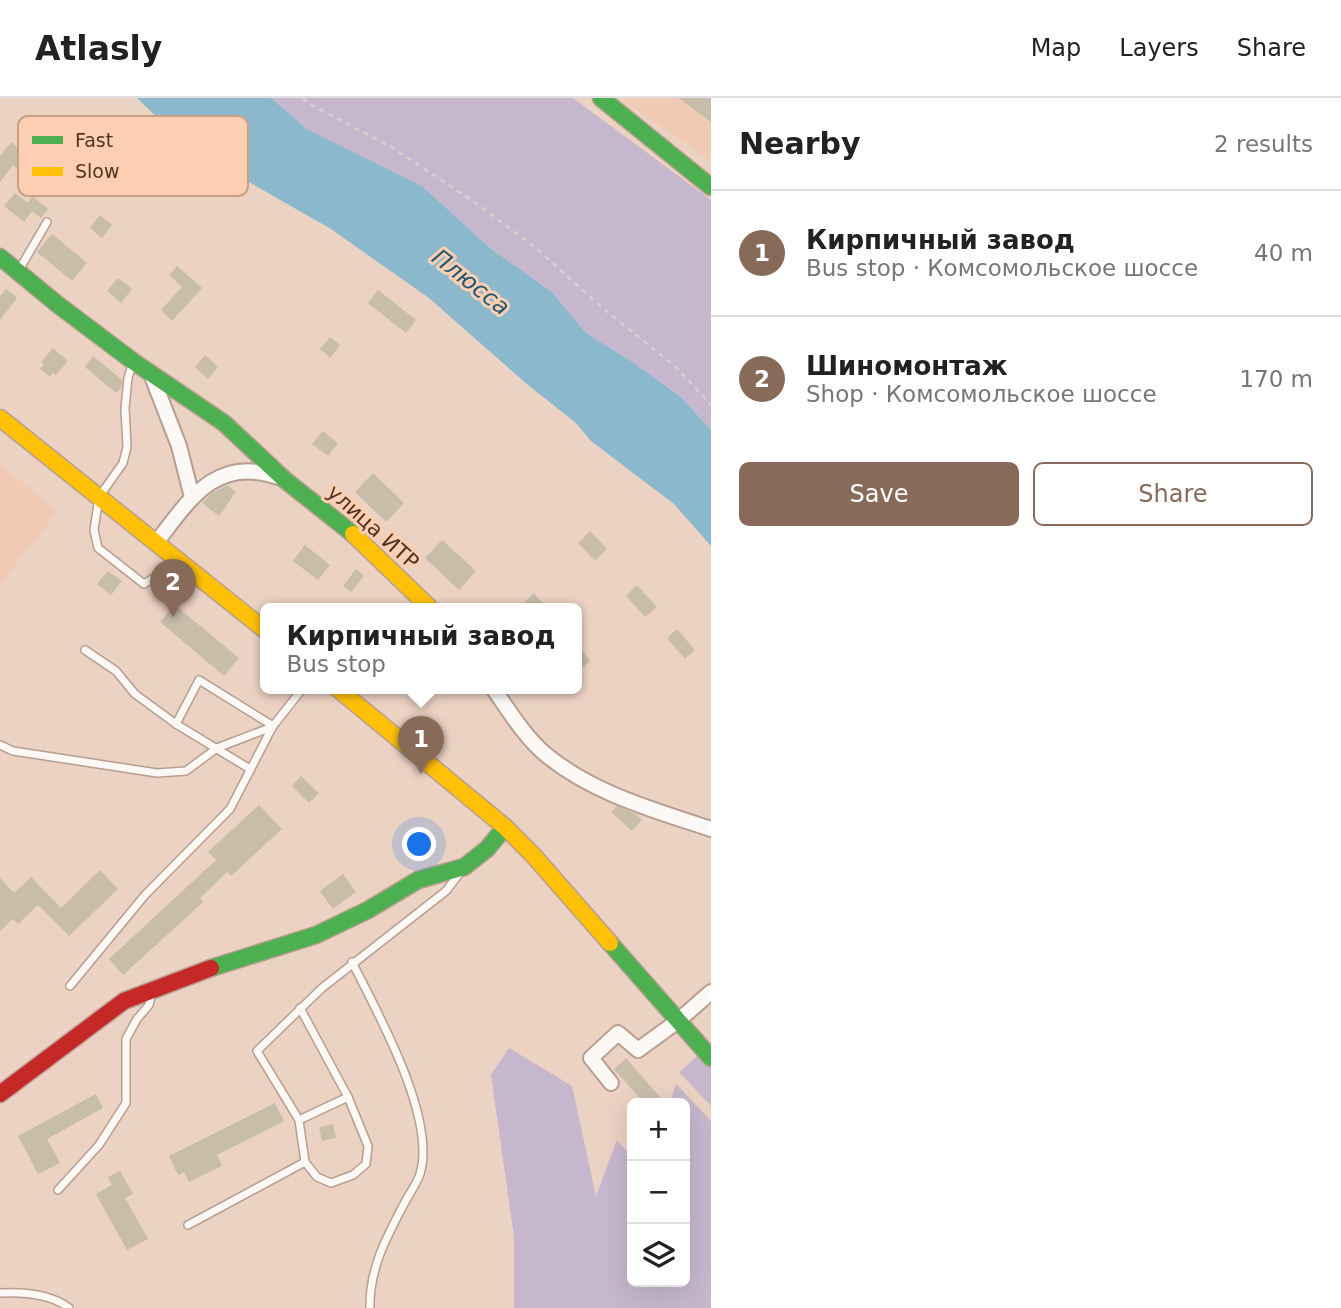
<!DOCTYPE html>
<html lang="en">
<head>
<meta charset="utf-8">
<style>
	:root { --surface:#fff; --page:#f2f2f2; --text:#222; --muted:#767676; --line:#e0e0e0; --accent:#876b58 }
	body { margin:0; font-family:"DejaVu Sans",sans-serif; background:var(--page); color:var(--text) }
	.controls { position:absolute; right:21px; bottom:21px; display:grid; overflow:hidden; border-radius:10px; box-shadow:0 7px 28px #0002 }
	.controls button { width:63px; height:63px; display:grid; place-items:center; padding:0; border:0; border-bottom:2px solid var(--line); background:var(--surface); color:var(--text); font:35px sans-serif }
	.you { position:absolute; left:420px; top:747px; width:24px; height:24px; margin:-18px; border:5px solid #fff; border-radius:50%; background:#1a73e8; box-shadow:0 0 0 10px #1a73e833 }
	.badge { display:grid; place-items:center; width:46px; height:46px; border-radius:50%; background:var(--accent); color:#fff; font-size:23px; font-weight:700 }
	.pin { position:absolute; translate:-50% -58px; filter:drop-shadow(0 2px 4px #0008) }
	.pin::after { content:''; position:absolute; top:37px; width:24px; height:21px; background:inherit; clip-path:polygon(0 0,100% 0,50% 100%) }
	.popup { position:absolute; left:260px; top:505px; width:322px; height:91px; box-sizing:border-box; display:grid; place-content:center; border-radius:10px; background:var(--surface); filter:drop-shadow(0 2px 5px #0005); font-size:23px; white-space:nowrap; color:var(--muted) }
	.popup b { font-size:26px; color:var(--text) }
	.popup::after { content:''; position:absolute; left:50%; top:100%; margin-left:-14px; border:14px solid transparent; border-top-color:var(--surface) }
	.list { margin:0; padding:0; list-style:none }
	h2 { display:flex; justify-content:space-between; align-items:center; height:91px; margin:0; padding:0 28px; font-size:30px }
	h2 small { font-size:23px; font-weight:400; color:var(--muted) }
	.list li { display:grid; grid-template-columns:46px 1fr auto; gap:21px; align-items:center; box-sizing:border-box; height:126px; padding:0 28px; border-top:2px solid var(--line) }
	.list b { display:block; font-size:26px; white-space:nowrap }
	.list p { margin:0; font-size:23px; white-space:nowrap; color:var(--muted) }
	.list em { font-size:23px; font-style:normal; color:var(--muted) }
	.actions { display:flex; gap:14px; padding:21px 28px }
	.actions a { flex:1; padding:16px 0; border:2px solid var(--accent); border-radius:10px; text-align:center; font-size:24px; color:var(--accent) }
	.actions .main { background:var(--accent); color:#fff }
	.icon { flex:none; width:38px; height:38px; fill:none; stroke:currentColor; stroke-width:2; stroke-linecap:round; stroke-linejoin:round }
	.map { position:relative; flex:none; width:711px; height:1210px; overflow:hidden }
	header { display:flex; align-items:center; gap:42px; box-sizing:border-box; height:98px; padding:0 35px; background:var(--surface); border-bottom:2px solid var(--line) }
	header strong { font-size:33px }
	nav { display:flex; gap:38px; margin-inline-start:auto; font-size:24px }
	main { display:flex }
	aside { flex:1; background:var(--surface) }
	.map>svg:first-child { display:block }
</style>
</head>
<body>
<header>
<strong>Atlasly</strong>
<nav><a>Map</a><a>Layers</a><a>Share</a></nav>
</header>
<main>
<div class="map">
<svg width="711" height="1210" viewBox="0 0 711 1210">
	<rect width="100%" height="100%" fill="#ebd2c3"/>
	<g fill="#f0cab2">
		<path d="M624 0H711V63L626 4Z"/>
		<path d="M0 367 58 413 0 486Z"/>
	</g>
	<g fill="#c7b7cd">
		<path d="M271 0H573L711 102V332L681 299 631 263 586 235 552 194 490 150 422 88 307 31Z"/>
		<path d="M509 950 572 988 596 1098 617 1042 632 1059V1184H685V1005H670L676 986 711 1023V1210H514V1139L491 977Z"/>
		<path d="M700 956 711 970V1008L679 974Z"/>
	</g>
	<path fill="#8cb8ce" d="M137 0H271L307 31 422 88 490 150 552 194 586 235 631 263 681 299 711 332V448L674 406 591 343 576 325 528 287 429 200 331 131 235 76 165 27Z"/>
	<g fill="#c7bda9">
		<path d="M679 0H711V24Z"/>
		<path d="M11 44 28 58 18 71 13 67 0 84V58Z"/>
		<path d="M15 95 28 105 32 98 48 111 41 120 32 113 24 124 4 108Z"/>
		<path d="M100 117 112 127 102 140 90 130Z"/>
		<path d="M52 136 87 165 72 183 37 154Z"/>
		<path d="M177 168 202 190 172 223 161 212 182 189 169 177Z"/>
		<path d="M118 180 132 191 121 205 107 193Z"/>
		<path d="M6 191 17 200 0 222V198Z"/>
		<path d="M378 192 416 222 406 235 368 205Z"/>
		<path d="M330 239 340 247 330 260 320 251Z"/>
		<path d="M53 250 68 263 56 277 53 275 50 279 40 271 44 267 41 264Z"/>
		<path d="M205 257 218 269 208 281 195 269Z"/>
		<path d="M93 258 122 282 121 290 116 295 85 269Z"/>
		<path d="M323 333 338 345 328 358 312 346Z"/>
		<path d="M373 375 404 405 386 424 355 394Z"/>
		<path d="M227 387 236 394 219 418 202 405 212 395Z"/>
		<path d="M590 433 607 451 595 463 578 445Z"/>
		<path d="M442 442 476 473 459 492 425 460Z"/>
		<path d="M305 447 330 467 318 482 293 463Z"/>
		<path d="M356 471 364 478 351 494 343 488Z"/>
		<path d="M108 473 122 483 111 497 97 486Z"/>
		<path d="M175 485 183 491 176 500 168 493Z"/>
		<path d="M637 487 657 509 645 519 626 498Z"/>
		<path d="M534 495 547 510H518Z"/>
		<path d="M175 507 239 560 224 578 160 524Z"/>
		<path d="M677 531 695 552 685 561 667 540Z"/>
		<path d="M577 545 590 563 577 574Z"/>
		<path d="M301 678 319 695 309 705 292 688Z"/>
		<path d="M259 707 282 731 231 778 227 774 200 800 203 804 123 877 109 861 216 762 208 754Z"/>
		<path d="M617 708 635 716 642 722 632 733 611 714Z"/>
		<path d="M100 772 118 791 69 838 38 807 18 826 13 821 0 833V780L14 795 31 779 61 810Z"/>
		<path d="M343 776 356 794 333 811 320 793Z"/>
		<path d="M626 960 660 999 652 1005H644L614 971Z"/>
		<path d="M96 996 103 1010 47 1041 60 1065 38 1076 18 1038Z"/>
		<path d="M275 1005 284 1023 217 1057 222 1068 189 1084 184 1074 178 1077 169 1058Z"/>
		<path d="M333 1026 336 1040 322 1043 319 1029Z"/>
		<path d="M120 1073 133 1096 125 1100 148 1141 127 1152 96 1096 112 1087 108 1079Z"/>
	</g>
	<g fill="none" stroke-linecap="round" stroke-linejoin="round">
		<defs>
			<g id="lane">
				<path d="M19 172 47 124"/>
				<path d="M133 264 128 280 125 310 127 349 123 365 99 399 94 432 98 450 144 486 179 464"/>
				<path d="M85 552 116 573 135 596 176 626 250 671"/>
				<path d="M176 626 199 582 273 628"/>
				<path d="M0 647 13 653 157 675 186 673 217 650 272 629"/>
				<path d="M352 864C377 914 437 1020 420 1076 417 1085 410 1095 405 1104 387 1138 369 1171 370 1210"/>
				<path d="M70 888 145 797 230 711 273 628 303 590"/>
				<path d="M300 910 348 999 368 1048 366 1066 353 1077 331 1085 317 1079 305 1064"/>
				<path d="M299 1022 348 999"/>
				<path d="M58 1092 99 1047 126 1005V941L137 921 149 907 152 895"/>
				<path d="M188 1127 305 1064 299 1022 257 953 322 890 446 793 459 776"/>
				<path d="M0 1195C22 1194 51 1196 69 1210"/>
			</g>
			<g id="street">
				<path d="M151 276 179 348 192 399"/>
				<path d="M156 445C189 402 216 357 278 379"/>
				<path d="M493 590C508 611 524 638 544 655 591 695 654 712 711 731"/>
				<path d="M611 985 591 960 618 935 638 952 679 922 711 894"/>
			</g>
			<g id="fast">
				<path d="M601 0 711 89"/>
				<path d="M0 159 57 206 134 264 224 325 285 382 353 436"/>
				<path d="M610 845 711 960"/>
				<path d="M211 870 316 837 368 812 418 782 464 769 487 751 505 729"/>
			</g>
			<g id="slow">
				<path d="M0 320 265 532"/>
				<path d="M353 436 430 510"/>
				<path d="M337 590 505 729 533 757 610 845"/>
			</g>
			<path id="jam" d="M0 996 124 903 211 870"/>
		</defs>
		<use href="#lane" stroke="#b79e8e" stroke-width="10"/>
		<use href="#street" stroke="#b79e8e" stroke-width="18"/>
		<use href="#fast" stroke="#b79e8e" stroke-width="19"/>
		<use href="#slow" stroke="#b79e8e" stroke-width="19"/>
		<use href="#jam" stroke="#b79e8e" stroke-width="19"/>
		<path stroke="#d8d0cc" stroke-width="2.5" stroke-dasharray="5 5" stroke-linecap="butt" d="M303 0 308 5 393 50 477 106 536 150 598 206 677 270 711 307"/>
		<use href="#lane" stroke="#fcf8f6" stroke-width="7"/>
		<use href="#street" stroke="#fcf8f6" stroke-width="14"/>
		<use href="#fast" stroke="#4caf50" stroke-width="16"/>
		<use href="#slow" stroke="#ffc107" stroke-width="16"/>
		<use href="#jam" stroke="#c62828" stroke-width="16"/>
	</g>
	<g text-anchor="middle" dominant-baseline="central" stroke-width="6" stroke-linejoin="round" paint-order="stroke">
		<g font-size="21" fill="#51331f" stroke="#fcceb2">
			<text transform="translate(373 429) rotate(42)">улица ИТР</text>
		</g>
		<g font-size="23" font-style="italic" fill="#1f5873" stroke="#fcceb2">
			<text transform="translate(471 184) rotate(38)">Плюсса</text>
		</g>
	</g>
	<rect x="18" y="18" width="230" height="80" rx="10" fill="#fcceb2" stroke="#c9a086" stroke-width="2"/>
	<rect x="32" y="38" width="31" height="8" fill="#4caf50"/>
	<rect x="32" y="69" width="31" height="9" fill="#ffc107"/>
	<g font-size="19" fill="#51331f">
		<text x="75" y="49">Fast</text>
		<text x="75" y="80">Slow</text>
	</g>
</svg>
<div class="controls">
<button>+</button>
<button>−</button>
<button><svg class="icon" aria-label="layers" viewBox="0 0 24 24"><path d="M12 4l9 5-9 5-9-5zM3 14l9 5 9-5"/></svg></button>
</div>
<div class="you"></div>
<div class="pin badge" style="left:421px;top:676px">1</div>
<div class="popup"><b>Кирпичный завод</b>Bus stop</div>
<div class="pin badge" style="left:173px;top:519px">2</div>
</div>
<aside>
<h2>Nearby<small>2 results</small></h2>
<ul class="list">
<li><span class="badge">1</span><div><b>Кирпичный завод</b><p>Bus stop · Комсомольское шоссе</p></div><em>40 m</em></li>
<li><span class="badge">2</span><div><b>Шиномонтаж</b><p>Shop · Комсомольское шоссе</p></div><em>170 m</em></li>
</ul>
<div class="actions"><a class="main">Save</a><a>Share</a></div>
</aside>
</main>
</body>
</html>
